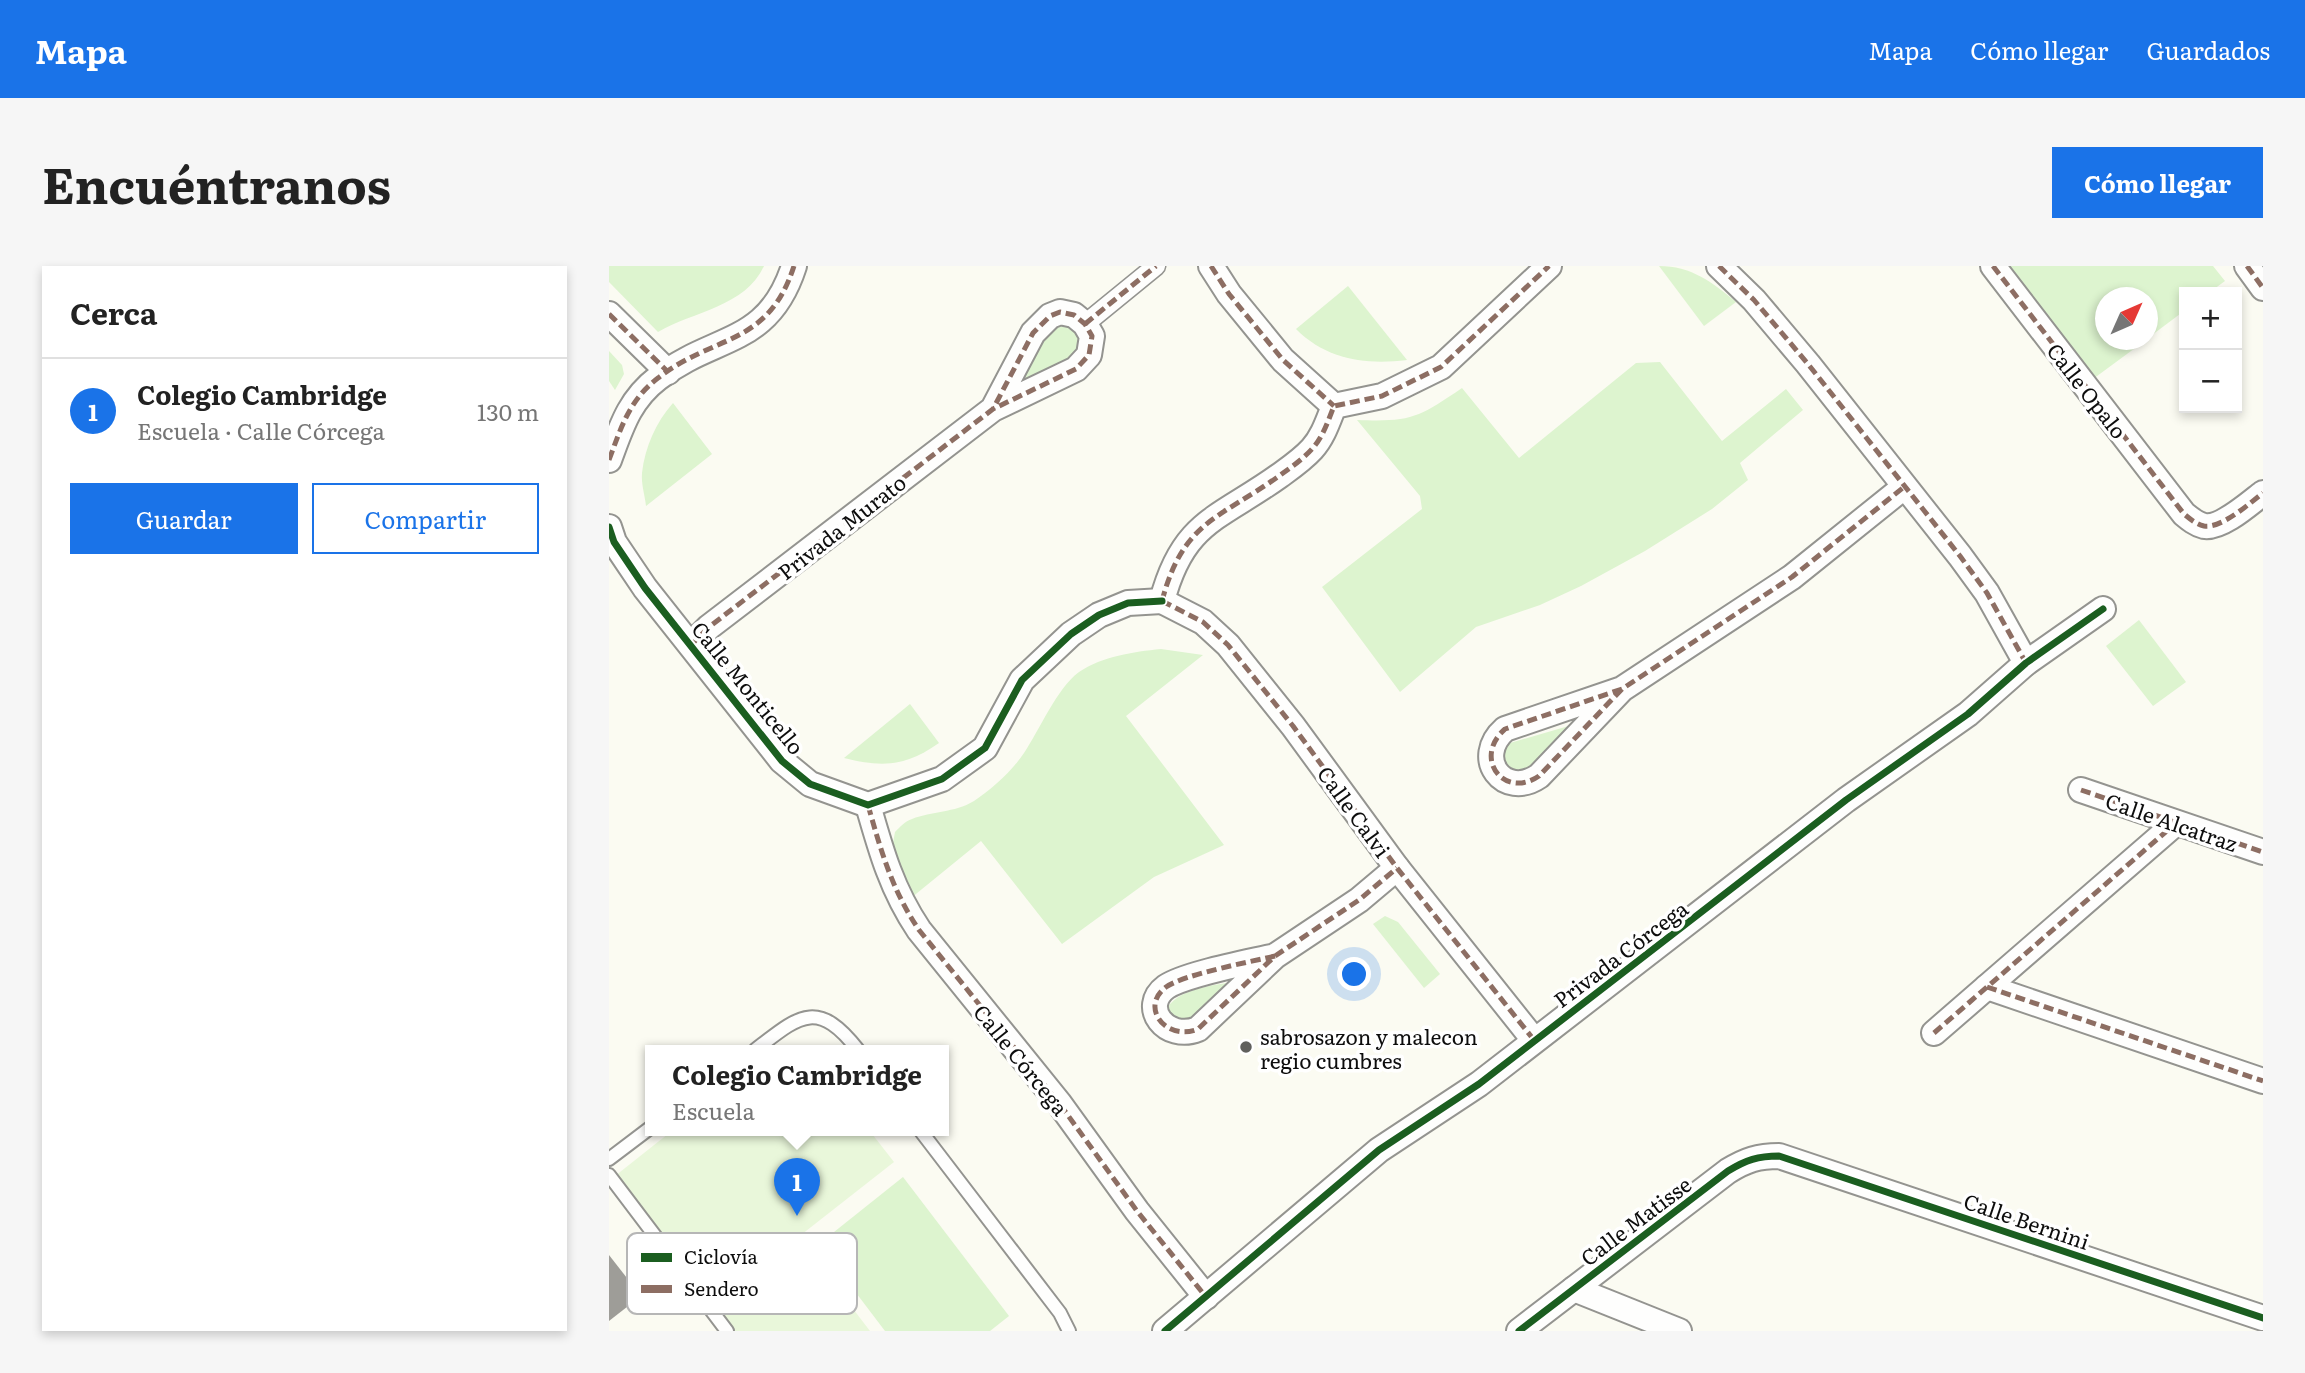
<!DOCTYPE html>
<html lang="es">
<head>
<meta charset="utf-8">
<style>
	:root { --surface:#fff; --page:#f6f6f6; --text:#222; --muted:#767676; --line:#e0e0e0; --accent:#1a73e8 }
	body { margin:0; font-family:Literata,serif; background:var(--page); color:var(--text) }
	.controls { position:absolute; right:21px; top:21px; display:grid; overflow:hidden; border-radius:0px; box-shadow:0 4px 10px #0003 }
	.controls button { width:63px; height:63px; display:grid; place-items:center; padding:0; border:0; border-bottom:2px solid var(--line); background:var(--surface); color:var(--text); font:35px sans-serif }
	.compass { position:absolute; left:1486px; top:21px; width:63px; height:63px; border-radius:50%; background:var(--surface); box-shadow:0 4px 10px #0003; rotate:45deg }
	.you { position:absolute; left:746px; top:709px; width:24px; height:24px; margin:-18px; border:5px solid #fff; border-radius:50%; background:#1a73e8; box-shadow:0 0 0 10px #1a73e833 }
	.badge { display:grid; place-items:center; width:46px; height:46px; border-radius:50%; background:var(--accent); color:#fff; font-size:23px; font-weight:700 }
	.pin { position:absolute; translate:-50% -58px; filter:drop-shadow(0 2px 4px #0008) }
	.pin::after { content:''; position:absolute; top:37px; width:24px; height:21px; background:inherit; clip-path:polygon(0 0,100% 0,50% 100%) }
	.popup { position:absolute; left:36px; top:779px; width:304px; height:91px; box-sizing:border-box; display:grid; place-content:center; border-radius:0px; background:var(--surface); filter:drop-shadow(0 2px 5px #0005); font-size:23px; white-space:nowrap; color:var(--muted) }
	.popup b { font-size:26px; color:var(--text) }
	.popup::after { content:''; position:absolute; left:50%; top:100%; margin-left:-14px; border:14px solid transparent; border-top-color:var(--surface) }
	.list { margin:0; padding:0; list-style:none }
	h2 { display:flex; justify-content:space-between; align-items:center; height:91px; margin:0; padding:0 28px; font-size:30px }
	h2 small { font-size:23px; font-weight:400; color:var(--muted) }
	.list li { display:grid; grid-template-columns:46px 1fr auto; gap:21px; align-items:center; box-sizing:border-box; height:105px; padding:0 28px; border-top:2px solid var(--line) }
	.list b { display:block; font-size:26px; white-space:nowrap }
	.list p { margin:0; font-size:23px; white-space:nowrap; color:var(--muted) }
	.list em { font-size:23px; font-style:normal; color:var(--muted) }
	.actions { display:flex; gap:14px; padding:21px 28px }
	.actions a { flex:1; padding:16px 0; border:2px solid var(--accent); border-radius:0px; text-align:center; font-size:24px; color:var(--accent) }
	.actions .main { background:var(--accent); color:#fff }
	.map { position:relative; flex:none; width:1654px; height:1065px; overflow:hidden; border-radius:0px }
	header { display:flex; align-items:center; gap:42px; box-sizing:border-box; height:98px; padding:0 35px; background:var(--accent); color:#fff }
	header strong { font-size:33px }
	nav { display:flex; gap:38px; margin-inline-start:auto; font-size:24px }
	.intro { display:flex; align-items:center; justify-content:space-between; box-sizing:border-box; height:168px; padding:0 42px }
	h1 { margin:0; font-size:49px }
	.button { padding:18px 32px; border-radius:0px; background:var(--accent); color:#fff; font-size:24px; font-weight:700 }
	main { display:flex; gap:42px; padding:0 42px }
	aside { flex:1; background:var(--surface); border-radius:0px; box-shadow:0 4px 10px #0003 }
	.map>svg:first-child { display:block }
</style>
</head>
<body>
<header>
<strong>Mapa</strong>
<nav><a>Mapa</a><a>Cómo llegar</a><a>Guardados</a></nav>
</header>
<div class="intro"><h1>Encuéntranos</h1><a class="button">Cómo llegar</a></div>
<main>
<aside>
<h2>Cerca<small></small></h2>
<ul class="list">
<li><span class="badge">1</span><div><b>Colegio Cambridge</b><p>Escuela · Calle Córcega</p></div><em>130 m</em></li>
</ul>
<div class="actions"><a class="main">Guardar</a><a>Compartir</a></div>
</aside>
<div class="map">
<svg width="1654" height="1065" viewBox="0 0 1654 1065">
	<rect width="100%" height="100%" fill="#fbfbf2"/>
	<g fill="#ddf4cf">
		<path d="M0 0H155C136 41 85 45 49 66L0 16Z"/>
		<path d="M1050 0C1082 0 1103 16 1127 36L1095 60Z"/>
		<path d="M1401 0H1604L1616 15 1601 26H1575V45L1539 72 1538 32H1496V74H1537L1484 113Z"/>
		<path d="M739 20 798 94C757 99 718 94 687 63Z"/>
		<path d="M450 60 462 61 470 70V89L407 125 415 102 442 62Z"/>
		<path d="M0 85 13 99 15 108 6 124 0 115Z"/>
		<path d="M1051 96 1113 175 1177 123 1194 144 1131 197 1139 214 1103 243 1036 285 972 320 931 339 867 361 791 426 713 321 813 243 811 230 748 154C802 156 809 152 853 122L910 192 1027 97Z"/>
		<path d="M64 137 103 188 37 240C36 230 32 218 33 207 36 181 47 156 64 137Z"/>
		<path d="M1530 354 1577 416 1544 440 1497 380Z"/>
		<path d="M552 383 594 389 517 450 615 579 545 611 453 678 372 575 302 632 283 582 286 566C291 561 296 555 303 553 323 545 345 547 365 535 383 523 403 505 415 487 430 465 448 422 470 406 494 390 524 386 552 383Z"/>
		<path d="M301 438 330 477C297 500 275 502 235 492Z"/>
		<path d="M963 459 915 516 894 500V485L901 477Z"/>
		<path d="M776 650 789 656 831 708 815 722 764 658Z"/>
		<path d="M637 715 579 763 557 746C563 722 615 717 637 715Z"/>
		<path d="M294 911 400 1050 381 1065H276L210 978Z"/>
	</g>
	<g fill="#e9f7da">
		<path d="M64 864H260L285 896 105 1037 6 910Z"/>
		<path d="M199 984 261 1065H125L114 1050Z"/>
	</g>
	<path fill="#9e9d98" d="M0 989 32 1030 0 1055Z"/>
	<g fill="none" stroke-linecap="round" stroke-linejoin="round">
		<defs>
			<g id="service">
				<path d="M146 784C189 751 208 731 249 784"/>
				<path d="M311 864 451 1047 460 1065"/>
				<path d="M0 893 41 862"/>
				<path d="M0 909 118 1065"/>
			</g>
			<path id="pedestrian" d="M476 58 547 0"/>
			<g id="minor">
				<path d="M602 0 620 28 674 94 725 140"/>
				<path d="M1110 0 1145 34 1199 98 1351 290 1378 327 1417 397"/>
				<path d="M1384 0 1575 248C1581 253 1587 258 1595 260 1612 263 1641 237 1654 227"/>
				<path d="M1638 0 1654 22"/>
				<path d="M0 48 59 106"/>
				<path d="M0 194C12 162 20 134 49 112 105 68 159 81 185 0"/>
				<path d="M0 261 5 276 36 322 173 495 201 518 259 539 333 513 376 482 413 414 462 368 490 349 519 337 553 335"/>
				<path d="M553 335 594 356 619 379 684 460 788 602 925 774"/>
				<path d="M553 335C574 255 610 253 670 210 681 202 693 194 703 183 714 171 719 155 725 140L773 130 832 101 940 0"/>
				<path d="M82 379 100 361 384 143 424 67 441 50 451 46 465 49 476 58 483 70 480 89 467 103 384 143"/>
				<path d="M1013 423 896 463C863 492 895 534 930 510L1013 423 1183 311 1295 221"/>
				<path d="M1472 524 1654 586"/>
				<path d="M259 539C272 585 283 624 310 664L450 837 528 945 597 1031"/>
				<path d="M666 690C641 696 576 708 557 721 530 741 557 776 589 763L666 690 750 634 788 602"/>
				<path d="M1378 721 1654 815"/>
				<path d="M1325 767 1567 557"/>
				<path d="M965 1023 1070 1065"/>
				<path d="M556 1065 770 884 870 818 1237 534 1359 448 1417 397 1494 343"/>
				<path d="M910 1065 1119 905C1137 894 1149 890 1170 890L1654 1052"/>
			</g>
		</defs>
		<use href="#service" stroke="#949490" stroke-width="16"/>
		<use href="#pedestrian" stroke="#949490" stroke-width="21"/>
		<use href="#minor" stroke="#949490" stroke-width="28"/>
		<use href="#service" stroke="#fefefd" stroke-width="12"/>
		<use href="#pedestrian" stroke="#fefefd" stroke-width="18"/>
		<use href="#minor" stroke="#fefefd" stroke-width="24"/>
		<g stroke="#8d6e63" stroke-width="5" stroke-dasharray="10 5" stroke-linecap="butt">
			<path d="M602 0 620 28 674 94 725 140"/>
			<path d="M1110 0 1145 34 1199 98 1351 290 1378 327 1417 397"/>
			<path d="M1384 0 1575 248C1581 253 1587 258 1595 260 1612 263 1641 237 1654 227"/>
			<path d="M1638 0 1654 22"/>
			<path d="M0 48 59 106"/>
			<path d="M476 58 547 0"/>
			<path d="M0 194C12 162 20 134 49 112 105 68 159 81 185 0"/>
			<path d="M553 335 594 356 619 379 684 460 788 602 925 774"/>
			<path d="M553 335C574 255 610 253 670 210 681 202 693 194 703 183 714 171 719 155 725 140L773 130 832 101 940 0"/>
			<path d="M82 379 100 361 384 143 424 67 441 50 451 46 465 49 476 58 483 70 480 89 467 103 384 143"/>
			<path d="M1013 423 896 463C863 492 895 534 930 510L1013 423 1183 311 1295 221"/>
			<path d="M1472 524 1654 586"/>
			<path d="M259 539C272 585 283 624 310 664L450 837 528 945 597 1031"/>
			<path d="M666 690C641 696 576 708 557 721 530 741 557 776 589 763L666 690 750 634 788 602"/>
			<path d="M1378 721 1654 815"/>
			<path d="M1325 767 1567 557"/>
		</g>
		<defs>
			<g id="cycleway">
				<path d="M0 261 5 276 36 322 173 495 201 518 259 539 333 513 376 482 413 414 462 368 490 349 519 337 553 335"/>
				<path d="M556 1065 770 884 870 818 1237 534 1359 448 1417 397 1494 343"/>
				<path d="M910 1065 1119 905C1137 894 1149 890 1170 890L1654 1052"/>
			</g>
		</defs>
		<use href="#cycleway" stroke="#fff" stroke-width="11"/>
		<use href="#cycleway" stroke="#1b5e20" stroke-width="7"/>
	</g>
	<circle fill="#60605d" stroke="#fff" stroke-width="2.5" cx="637" cy="781" r="7"/>
	<g text-anchor="middle" dominant-baseline="central" stroke-width="7" stroke-linejoin="round" paint-order="stroke">
		<g font-size="21" fill="#0d0d0d" stroke="#fff">
			<text transform="translate(1479 124) rotate(52)">Calle Opalo</text>
			<text transform="translate(232 260) rotate(-38)">Privada Murato</text>
			<text transform="translate(140 421) rotate(51)">Calle Monticello</text>
			<text transform="translate(746 545) rotate(54)">Calle Calvi</text>
			<text transform="translate(1563 555) rotate(19)">Calle Alcatraz</text>
			<text transform="translate(1011 687) rotate(-37)">Privada Córcega</text>
			<text transform="translate(413 793) rotate(51)">Calle Córcega</text>
			<text transform="translate(1026 954) rotate(-37)">Calle Matisse</text>
			<text transform="translate(1418 954) rotate(19)">Calle Bernini</text>
		</g>
		<g font-size="21" fill="#0d0d0d" stroke="#fff" text-anchor="start">
			<text x="651" y="769">sabrosazon y malecon<tspan x="651" dy="24">regio cumbres</tspan></text>
		</g>
	</g>
	<rect x="18" y="967" width="230" height="81" rx="10" fill="#fff" stroke="#b6b6b6" stroke-width="2"/>
	<rect x="32" y="987" width="31" height="9" fill="#1b5e20"/>
	<rect x="32" y="1019" width="31" height="8" fill="#8d6e63"/>
	<g font-size="19" fill="#0d0d0d">
		<text x="75" y="998">Ciclovía</text>
		<text x="75" y="1030">Sendero</text>
	</g>
</svg>
<div class="controls">
<button>+</button>
<button>−</button>
</div>
<svg class="compass" viewBox="-18 -18 36 36"><path d="M0-13l5 13h-10z" fill="#e53935"/><path d="M0 13l5-13h-10z" fill="#767676"/></svg>
<div class="you"></div>
<div class="pin badge" style="left:188px;top:950px">1</div>
<div class="popup"><b>Colegio Cambridge</b>Escuela</div>
</div>
</main>
</body>
</html>
